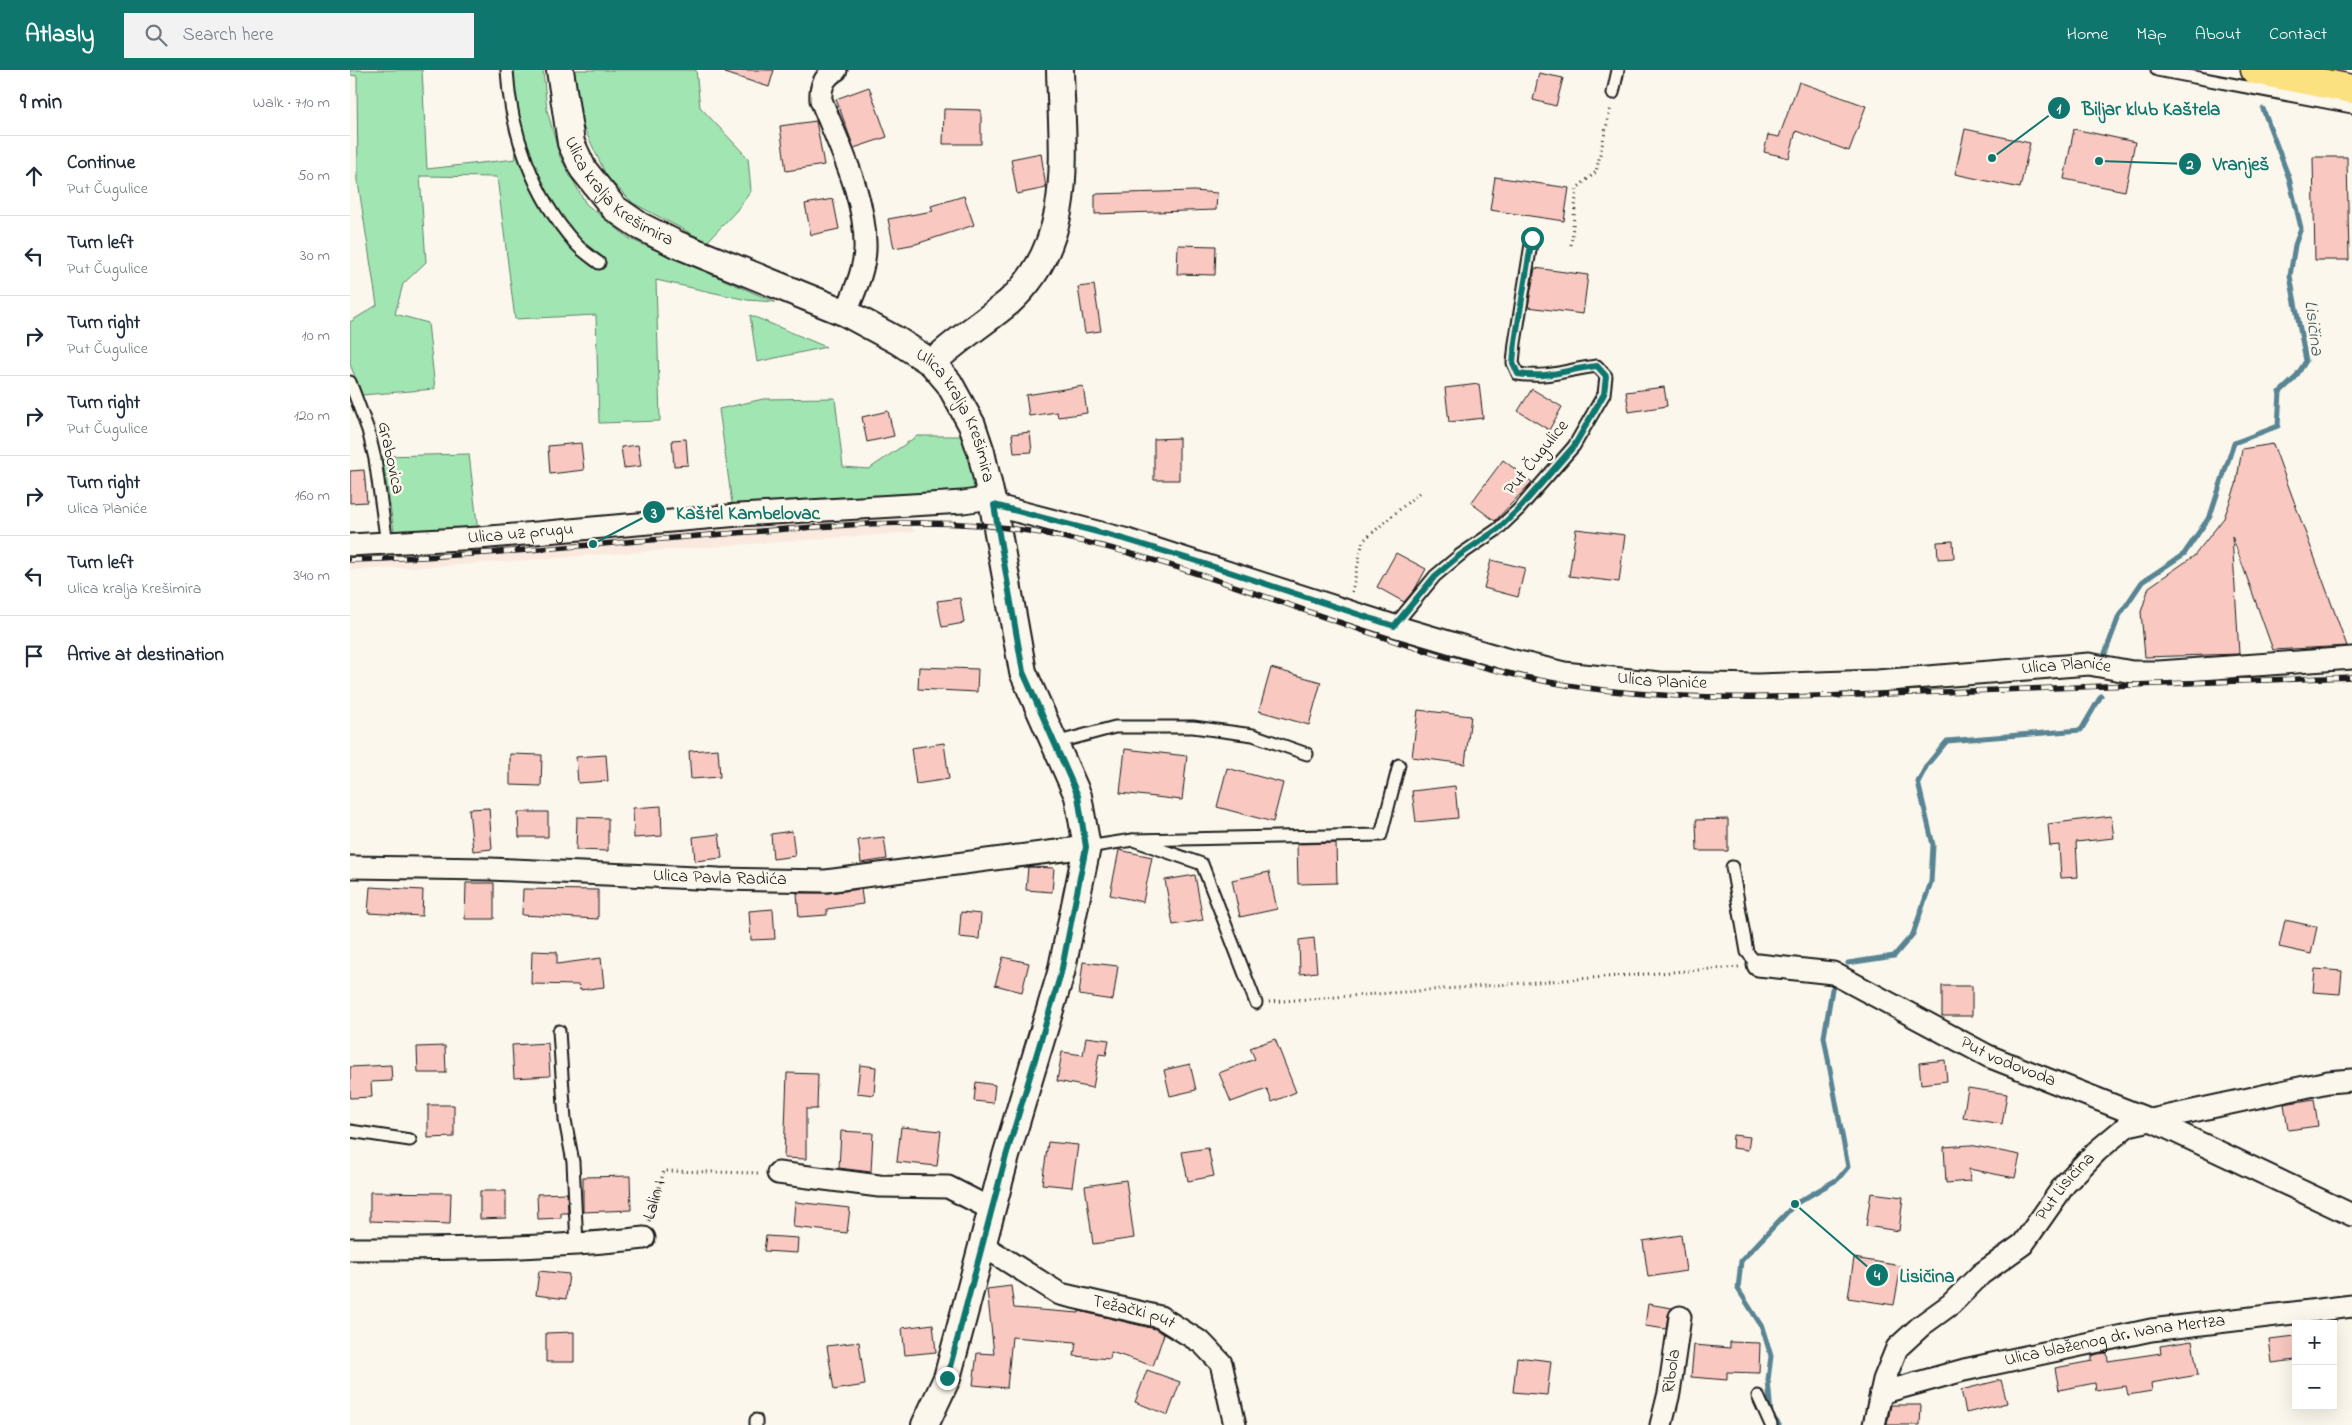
<!DOCTYPE html>
<html lang="en">
<head>
<meta charset="utf-8">
<style>
	:root { --surface:#fff; --page:#f2f2f3; --text:#1f2937; --muted:#747a83; --line:#e0e1e3; --accent:#0f766e }
	body { margin:0; font-family:"Indie Flower",sans-serif; background:var(--page); color:var(--text) }
	.controls { position:absolute; right:15px; bottom:15px; display:grid; overflow:hidden; border-radius:0px; box-shadow:0 5px 20px #0002 }
	.controls button { width:45px; height:45px; display:grid; place-items:center; padding:0; border:0; border-bottom:1px solid var(--line); background:var(--surface); color:var(--text); font:25px sans-serif }
	.stop { position:absolute; width:15px; height:15px; margin:-11px; border:4px solid #0f766e; border-radius:50%; background:#fff }
	.stop.end { background:#0f766e; border-color:#fff; box-shadow:0 1px 5px #0008 }
	.list { margin:0; padding:0; list-style:none }
	h2 { display:flex; justify-content:space-between; align-items:center; height:65px; margin:0; padding:0 20px; font-size:21px }
	h2 small { font-size:16px; font-weight:400; color:var(--muted) }
	.list li { display:grid; grid-template-columns:32px 1fr auto; gap:15px; align-items:center; box-sizing:border-box; height:80px; padding:0 20px; border-top:1px solid var(--line) }
	.list b { display:block; font-size:19px; white-space:nowrap }
	.list p { margin:0; font-size:16px; white-space:nowrap; color:var(--muted) }
	.list em { font-size:16px; font-style:normal; color:var(--muted) }
	.icon { flex:none; width:28px; height:28px; fill:none; stroke:currentColor; stroke-width:2; stroke-linecap:round; stroke-linejoin:round }
	.map { position:relative; flex:none; width:2002px; height:1355px; overflow:hidden }
	header { display:flex; align-items:center; gap:30px; box-sizing:border-box; height:70px; padding:0 25px; background:var(--accent); color:#fff }
	header strong { font-size:24px }
	nav { display:flex; gap:28px; margin-inline-start:auto; font-size:18px }
	.search { width:350px; height:45px; background:var(--page); display:flex; align-items:center; gap:12px; box-sizing:border-box; padding:0 18px; border-radius:0px; color:var(--muted); font-size:19px }
	main { display:flex }
	aside { flex:1; background:var(--surface) }
	.map>svg:first-child { display:block }
</style>
</head>
<body>
<header>
<strong>Atlasly</strong>
<div class="search"><svg class="icon" aria-label="search" viewBox="0 0 24 24"><circle cx="10" cy="10" r="6"/><path d="M15 15l6 6"/></svg>Search here</div>
<nav><a>Home</a><a>Map</a><a>About</a><a>Contact</a></nav>
</header>
<main>
<aside>
<h2>9 min<small>Walk · 710 m</small></h2>
<ul class="list">
<li><svg class="icon" aria-label="ahead" viewBox="0 0 24 24"><path d="M12 20V5M6 11l6-6 6 6"/></svg><div><b>Continue</b><p>Put Čugulice</p></div><em>50 m</em></li>
<li><svg class="icon" aria-label="left" viewBox="0 0 24 24"><path d="M17 20v-9H6M10 6l-5 5 5 5"/></svg><div><b>Turn left</b><p>Put Čugulice</p></div><em>30 m</em></li>
<li><svg class="icon" aria-label="right" viewBox="0 0 24 24"><path d="M7 20v-9h11M14 6l5 5-5 5"/></svg><div><b>Turn right</b><p>Put Čugulice</p></div><em>10 m</em></li>
<li><svg class="icon" aria-label="right" viewBox="0 0 24 24"><path d="M7 20v-9h11M14 6l5 5-5 5"/></svg><div><b>Turn right</b><p>Put Čugulice</p></div><em>120 m</em></li>
<li><svg class="icon" aria-label="right" viewBox="0 0 24 24"><path d="M7 20v-9h11M14 6l5 5-5 5"/></svg><div><b>Turn right</b><p>Ulica Planiće</p></div><em>160 m</em></li>
<li><svg class="icon" aria-label="left" viewBox="0 0 24 24"><path d="M17 20v-9H6M10 6l-5 5 5 5"/></svg><div><b>Turn left</b><p>Ulica kralja Krešimira</p></div><em>340 m</em></li>
<li><svg class="icon" aria-label="arrive" viewBox="0 0 24 24"><path d="M6 21V4h12l-3 4 3 4H6"/></svg><div><b>Arrive at destination</b></div></li>
</ul>
</aside>
<div class="map">
<svg width="2002" height="1355" viewBox="0 0 2002 1355">
	<rect width="100%" height="100%" fill="#fbf7ec"/>
	<filter id="ink" filterUnits="userSpaceOnUse"><feTurbulence type="fractalNoise" baseFrequency=".02" numOctaves="2"/><feDisplacementMap in="SourceGraphic" scale="10" xChannelSelector="R" yChannelSelector="G"/><feConvolveMatrix kernelMatrix="1 2 1 2 8 2 1 2 1" color-interpolation-filters="sRGB"/></filter>
	<g filter="url(#ink)">
		<path fill="#fae9df" d="M550 439 565 462 95 496 0 500V480Z"/>
		<g fill="#a1e6b2" stroke="#5e8167">
			<path d="M0 0H72L77 99 166 89 150 0H193L197 40 210 87 236 134 280 169 425 232 397 230 306 210 310 351 249 353 246 245 165 249 147 107 70 106 76 192 53 214 45 244 78 253 85 319 12 325 0 294V252L27 235 8 112 7 6 0 5Z"/>
			<path d="M224 0H346L350 37 398 88 401 121 387 140 357 172 283 133 257 107 232 54Z"/>
			<path d="M400 245 476 277 407 292Z"/>
			<path d="M485 328 493 397 519 399 567 366H616L627 422 383 441 369 339 413 329Z"/>
			<path d="M119 384 128 462 45 467 32 386Z"/>
		</g>
		<g fill="none" stroke-linecap="round" stroke-linejoin="round">
			<g stroke="#598493" stroke-width="5">
				<path d="M1754 586 1769 546 1792 512 1834 484 1860 446 1884 373 1928 356 1930 322 1945 308 1956 291 1940 206 1945 175 1951 158 1939 108 1913 39"/>
				<path d="M1498 893 1544 886 1563 864 1581 812 1583 775 1568 712 1577 695 1597 671 1731 660 1751 626"/>
				<path d="M1429 1355 1421 1344 1418 1310 1421 1286 1412 1257 1388 1219 1391 1191 1445 1134 1488 1109 1498 1097 1474 967 1482 919"/>
			</g>
		</g>
		<g fill="#f8c8c1" stroke="#1c1c1c">
			<path d="M376 0H424L419 17 375 3Z"/>
			<path d="M1189 3 1213 8 1206 36 1183 30Z"/>
			<path d="M1449 12 1516 36 1499 81 1446 61 1439 88 1414 82 1418 65 1429 67Z"/>
			<path d="M519 17 537 67 504 78 486 29Z"/>
			<path d="M594 39 631 40V74H593Z"/>
			<path d="M466 51 474 95 436 101 430 56Z"/>
			<path d="M1615 59 1680 73 1670 118 1605 104Z"/>
			<path d="M1724 59 1785 72 1775 121 1714 109Z"/>
			<path d="M691 83 696 118 667 124 661 89Z"/>
			<path d="M1963 87H1997L1999 190H1965Z"/>
			<path d="M1145 107 1219 118 1214 151 1140 140Z"/>
			<path d="M844 121 867 123 866 140 745 144V124Z"/>
			<path d="M614 126 624 155 566 174 544 178 538 149 583 141 581 136Z"/>
			<path d="M483 129 489 159 461 165 455 134Z"/>
			<path d="M828 175 866 176 865 205 827 204Z"/>
			<path d="M1185 198 1238 205 1233 244 1178 237Z"/>
			<path d="M744 215 751 261 735 263 728 217Z"/>
			<path d="M1129 314 1133 348 1099 352 1095 318Z"/>
			<path d="M733 316 737 343 708 347 707 342 679 346 676 325Z"/>
			<path d="M1314 317 1317 336 1279 342 1276 322Z"/>
			<path d="M1182 319 1212 337 1199 360 1168 341Z"/>
			<path d="M538 341 544 366 517 372 512 347Z"/>
			<path d="M680 362 682 382 664 383 662 364Z"/>
			<path d="M829 368V410H804V369Z"/>
			<path d="M336 369 338 395 324 396 322 370Z"/>
			<path d="M231 373 234 400 200 404 198 376Z"/>
			<path d="M1923 374 1997 576 1923 580 1882 466 1889 584 1795 587 1791 542 1799 517 1844 486 1874 448 1886 415 1892 379Z"/>
			<path d="M288 375 291 396 274 398 271 377Z"/>
			<path d="M1153 390 1182 412 1145 451 1121 433Z"/>
			<path d="M14 400 17 432 0 433V401Z"/>
			<path d="M1226 459 1275 465 1269 512 1219 506Z"/>
			<path d="M1603 471 1604 488 1588 489 1587 472Z"/>
			<path d="M1046 483 1076 499 1065 519 1054 532 1027 517Z"/>
			<path d="M1141 490 1175 498 1168 527 1134 518Z"/>
			<path d="M610 528 614 553 592 557 587 531Z"/>
			<path d="M569 597 628 599 627 622 568 619Z"/>
			<path d="M921 598 971 612 959 655 909 641Z"/>
			<path d="M1068 640 1121 646 1115 694 1062 687Z"/>
			<path d="M594 673 599 709 566 714 561 678Z"/>
			<path d="M368 679 370 707 341 709 339 681Z"/>
			<path d="M775 679 837 686 832 730 770 723Z"/>
			<path d="M160 684 192 685 191 716 160 715Z"/>
			<path d="M256 685 258 711 228 713 226 687Z"/>
			<path d="M877 698 933 713 923 752 867 737Z"/>
			<path d="M1105 716 1108 748 1066 752 1062 721Z"/>
			<path d="M311 736 312 766 284 768 283 738Z"/>
			<path d="M139 738 142 779 123 781 119 739Z"/>
			<path d="M168 742H198V767H169Z"/>
			<path d="M1761 746 1764 768 1726 772 1728 807 1711 808 1709 775 1700 776 1698 754Z"/>
			<path d="M227 747 258 748V781L226 780Z"/>
			<path d="M1378 749V781H1347L1346 750Z"/>
			<path d="M442 761 445 786 423 789 421 764Z"/>
			<path d="M369 764 372 788 345 791 343 767Z"/>
			<path d="M534 767 537 789 511 793 508 770Z"/>
			<path d="M986 773 987 813 948 814 947 774Z"/>
			<path d="M769 780 802 787 793 832 760 825Z"/>
			<path d="M678 797 704 798 702 822 676 820Z"/>
			<path d="M919 802 927 839 890 847 882 810Z"/>
			<path d="M845 805 853 850 823 855 815 810Z"/>
			<path d="M116 813H144V849H115Z"/>
			<path d="M20 817 73 820 72 846 18 843Z"/>
			<path d="M173 819 248 820V849L172 845Z"/>
			<path d="M511 819 513 834 477 839V845L449 847 447 823H477Z"/>
			<path d="M423 839 425 869 401 870 399 841Z"/>
			<path d="M611 842 631 844 629 869 609 867Z"/>
			<path d="M1935 850 1967 857 1961 884 1929 877Z"/>
			<path d="M964 868 967 902 950 904 949 870Z"/>
			<path d="M182 881 207 882V894L251 888 254 917 230 920 229 915 181 914Z"/>
			<path d="M653 887 679 893 672 922 645 915Z"/>
			<path d="M733 892 768 896 763 930 729 925Z"/>
			<path d="M1965 899 1992 901 1990 924 1963 922Z"/>
			<rect x="1592" y="916" width="30" height="30"/>
			<path d="M736 967 759 970 756 985 749 984 743 1018 707 1011 712 982 733 985Z"/>
			<path d="M925 969 946 1022 922 1032 917 1019 881 1032 869 1003 905 989 900 978Z"/>
			<path d="M198 973 200 1006 164 1008 162 975Z"/>
			<path d="M95 976 96 1003H68L67 977Z"/>
			<path d="M1595 990 1597 1011 1571 1014 1569 993Z"/>
			<path d="M840 994 846 1020 820 1026 814 1000Z"/>
			<path d="M41 995 42 1011 21 1012 22 1027 0 1028V997Z"/>
			<path d="M510 995 526 997 524 1025 507 1023Z"/>
			<path d="M437 1003 468 1004 467 1039H456V1089L434 1088Z"/>
			<path d="M626 1012 645 1015 643 1033 624 1031Z"/>
			<path d="M1618 1018 1657 1024 1652 1054 1613 1048Z"/>
			<path d="M1964 1029 1968 1056 1938 1060 1934 1034Z"/>
			<path d="M78 1035H104V1067L78 1068Z"/>
			<path d="M551 1057 591 1061 587 1096 547 1092Z"/>
			<path d="M491 1061 523 1063 521 1102 489 1098Z"/>
			<path d="M1383 1065 1400 1067 1398 1080 1382 1078Z"/>
			<path d="M698 1072 728 1075 722 1117 692 1114Z"/>
			<path d="M1620 1075 1670 1085 1665 1108 1619 1099 1620 1111 1596 1113 1594 1077Z"/>
			<path d="M858 1078 864 1106 838 1111 832 1082Z"/>
			<path d="M280 1106 281 1140 233 1142V1107Z"/>
			<path d="M776 1110 784 1168 743 1174 735 1116Z"/>
			<path d="M130 1121H156V1148L130 1149Z"/>
			<path d="M20 1122 101 1123 100 1154 20 1151Z"/>
			<path d="M217 1123 218 1143H211V1148L188 1149 187 1124Z"/>
			<path d="M1521 1123 1553 1127 1549 1161 1516 1156Z"/>
			<path d="M445 1132 500 1138 497 1163 443 1157Z"/>
			<path d="M1331 1165 1336 1201 1298 1207 1293 1171Z"/>
			<path d="M416 1166 448 1168 447 1183 414 1181Z"/>
			<path d="M1504 1188 1551 1196 1544 1235 1498 1228Z"/>
			<path d="M189 1201 219 1204 216 1229 186 1225Z"/>
			<path d="M661 1216 664 1238 729 1243V1241L805 1259 814 1264 803 1296 761 1282 760 1289 724 1286 726 1272 662 1267 657 1318 623 1315 627 1283 644 1284 637 1219Z"/>
			<path d="M1298 1234 1322 1238 1318 1245 1316 1259 1295 1256Z"/>
			<path d="M583 1254 586 1282 555 1285 552 1258Z"/>
			<path d="M224 1262V1292H196V1263Z"/>
			<path d="M1946 1266V1290L1922 1293 1919 1269Z"/>
			<path d="M1842 1271 1848 1305 1801 1313 1802 1321 1778 1325 1776 1316 1746 1320 1745 1313 1709 1320 1705 1298 1742 1291V1286L1748 1284 1757 1283 1758 1291 1811 1283 1810 1276Z"/>
			<path d="M509 1272 515 1315 484 1320 477 1276Z"/>
			<path d="M1380 1272 1410 1273 1409 1303 1377 1302V1310L1341 1307 1344 1275 1380 1278Z"/>
			<path d="M1167 1287 1201 1291 1197 1325 1163 1322Z"/>
			<path d="M797 1300 830 1312 818 1345 785 1332Z"/>
			<path d="M1651 1310 1657 1333 1616 1343 1611 1320Z"/>
			<path d="M1541 1335H1571L1570 1355H1537Z"/>
		</g>
		<g fill="none" stroke-linecap="round" stroke-linejoin="round">
			<defs>
				<g id="service">
					<path d="M157 0C160 61 184 127 225 173 232 181 241 187 249 193"/>
					<path d="M1807 0 2002 37"/>
					<path d="M1263 23 1268 0"/>
					<path d="M0 312 18 360 25 389 37 474"/>
					<path d="M1044 556 1085 506 1110 485 1148 459 1169 439 1224 376 1254 324 1256 306 1247 296C1218 299 1200 309 1168 304L1163 293 1165 273 1182 168"/>
					<path d="M705 673 765 657H843L903 665 957 684"/>
					<path d="M783 770 1031 765 1049 695"/>
					<path d="M737 777 783 770 852 794 906 933"/>
					<path d="M1382 797 1397 882 1408 895"/>
					<path d="M209 961 215 1050 223 1092 227 1175"/>
					<path d="M0 1061 60 1070"/>
					<path d="M1408 1326 1421 1355"/>
					<path d="M406 1355V1350"/>
				</g>
				<g id="minor">
					<path d="M486 0C474 7 470 17 471 30 489 76 517 129 515 180 514 202 504 222 496 243"/>
					<path id="s2" d="M643 435 774 469 1044 556 1156 589 1214 603 1310 613 1408 615 1527 611 1739 594 1782 602H1809L2002 588"/>
					<path id="s3" d="M0 475 129 468 389 445 613 432 641 428"/>
					<path id="s4" d="M0 797 140 799 369 809 476 811 737 777"/>
					<path id="s5" d="M1408 895 1483 903 1638 986 1803 1051 2002 1145"/>
					<path d="M428 1103 529 1116 598 1117 643 1140"/>
					<path id="s6" d="M632 1175 710 1224 810 1247 852 1273 871 1293 885 1355"/>
					<path d="M0 1179C98 1179 196 1179 294 1168"/>
					<path id="s7" d="M1531 1323 1614 1300 1801 1260 2002 1236"/>
					<path id="s8" d="M1311 1355 1319 1323 1330 1247"/>
					<path id="s9" d="M1524 1355 1534 1310 1547 1278 1572 1255 1601 1234 1631 1204 1673 1174 1715 1114 1747 1081 1778 1055 1978 1012 2002 1010"/>
				</g>
				<g id="tertiary">
					<path id="s10" d="M210 0 221 73 233 99 264 138 290 156 326 174 496 243 548 271 582 293 599 313 622 355 631 382 643 435 673 602 728 726 737 777 711 903 656 1086 597 1308 575 1355"/>
					<path d="M582 293C606 270 634 253 659 232 727 171 712 82 710 0"/>
				</g>
				<path id="primary" d="M1905 0 2002 19"/>
			</defs>
			<use href="#service" stroke="#1c1c1c" stroke-width="15"/>
			<use href="#minor" stroke="#1c1c1c" stroke-width="25"/>
			<use href="#tertiary" stroke="#1c1c1c" stroke-width="30"/>
			<use href="#primary" stroke="#1c1c1c" stroke-width="31"/>
			<g stroke="#1c1c1c" stroke-width="3" stroke-dasharray="1 4" stroke-linecap="butt">
				<path d="M1221 175 1227 118 1246 102 1261 36"/>
				<path d="M1002 522 1013 471 1071 421"/>
				<path d="M919 932 1389 897"/>
				<path id="s1" d="M299 1151 314 1101 410 1103"/>
			</g>
			<use href="#service" stroke="#fbf7ec" stroke-width="11"/>
			<use href="#minor" stroke="#fbf7ec" stroke-width="21"/>
			<use href="#tertiary" stroke="#fbf7ec" stroke-width="26"/>
			<use href="#primary" stroke="#fbe180" stroke-width="28"/>
			<defs>
				<path id="rail" d="M0 490C129 486 257 473 386 463 467 457 549 449 630 455 824 472 1006 576 1199 612 1320 634 1442 627 1564 623 1710 618 1856 612 2002 607"/>
			</defs>
			<use href="#rail" stroke="#1c1c1c" stroke-width="5.5"/>
			<use href="#rail" stroke="#fbf7ec" stroke-width="4" stroke-dasharray="11" stroke-linecap="butt"/>
		</g>
	</g>
	<g fill="none" stroke-linecap="round" stroke-linejoin="round" filter="url(#ink)">
		<path stroke="#0f766e" stroke-width="6" d="M597 1308 656 1086 711 903 736 777 728 726 673 602 644 435 774 469 846 491 1044 556 1085 506 1110 485 1148 459 1169 439 1224 376 1254 324 1256 306 1247 296C1217 299 1200 309 1168 304L1163 293 1165 272 1182 168"/>
	</g>
	<g text-anchor="middle" dominant-baseline="central" stroke-width="5" stroke-linejoin="round" paint-order="stroke">
		<g font-size="18" fill="#1c1c1c" stroke="#fbf7ec">
			<text stroke="none"><textPath href="#s10" startOffset="144">Ulica kralja Krešimira</textPath></text>
			<text stroke="none"><textPath href="#s10" startOffset="565">Ulica kralja Krešimira</textPath></text>
			<text transform="translate(40 388) rotate(78)">Grabovica</text>
			<text transform="translate(1187 388) rotate(-51)">Put Čugulice</text>
			<text stroke="none"><textPath href="#s3" startOffset="171">Ulica uz prugu</textPath></text>
			<text stroke="none"><textPath href="#s2" startOffset="1099">Ulica Planiće</textPath></text>
			<text stroke="none"><textPath href="#s2" startOffset="694">Ulica Planiće</textPath></text>
			<text stroke="none"><textPath href="#s4" startOffset="370">Ulica Pavla Radića</textPath></text>
			<text stroke="none"><textPath href="#s5" startOffset="272">Put vodovoda</textPath></text>
			<text stroke="none"><textPath href="#s9" startOffset="316">Put Lisičina</textPath></text>
			<text stroke="none"><textPath href="#s1" startOffset="22">Lalin I</textPath></text>
			<text stroke="none"><textPath href="#s6" startOffset="168">Težački put</textPath></text>
			<text stroke="none"><textPath href="#s7" startOffset="240">Ulica blaženog dr. Ivana Mertza</textPath></text>
			<text stroke="none"><textPath href="#s8" startOffset="55">Ribola</textPath></text>
		</g>
		<g font-size="19" font-style="italic" fill="#3f5961" stroke="#fbf7ec">
			<text transform="translate(1963 258) rotate(83)">Lisičina</text>
		</g>
	</g>
	<path fill="none" stroke="#0f766e" stroke-width="2" d="M1642 88L1709 38M1749 91L1840 94M243 474L304 442M1445 1134L1527 1205"/>
	<g fill="#0f766e" stroke="#fbf7ec" stroke-width="2">
		<circle cx="1642" cy="88" r="5"/>
		<circle cx="1749" cy="91" r="5"/>
		<circle cx="243" cy="474" r="5"/>
		<circle cx="1445" cy="1134" r="5"/>
		<circle cx="1709" cy="38" r="12"/>
		<circle cx="1840" cy="94" r="12"/>
		<circle cx="304" cy="442" r="12"/>
		<circle cx="1527" cy="1205" r="12"/>
	</g>
	<g font-size="15" text-anchor="middle" font-weight="bold" fill="#fff">
		<text x="1709" y="43">1</text>
		<text x="1840" y="99">2</text>
		<text x="304" y="448">3</text>
		<text x="1527" y="1210">4</text>
	</g>
	<g font-size="19" text-anchor="middle" font-weight="bold" fill="#0f766e" stroke="#fbf7ec" stroke-width="5" stroke-linejoin="round" paint-order="stroke">
		<text x="1801" y="45">Biljar klub Kaštela</text>
		<text x="1891" y="100">Vranješ</text>
		<text x="398" y="449">Kaštel Kambelovac</text>
		<text x="1577" y="1212">Lisičina</text>
	</g>
</svg>
<div class="controls">
<button>+</button>
<button>−</button>
</div>
<div class="stop" style="left:1182px;top:168px"></div>
<div class="stop end" style="left:597px;top:1308px"></div>
</div>
</main>
</body>
</html>
